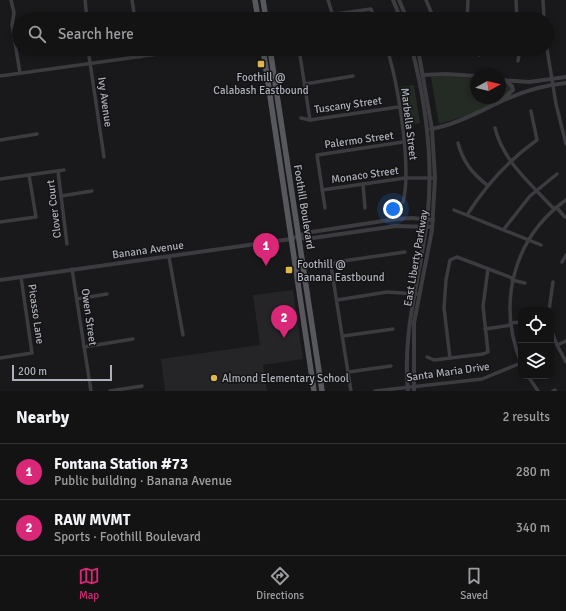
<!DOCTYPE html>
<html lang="en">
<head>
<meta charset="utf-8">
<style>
	:root { --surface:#131314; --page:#1c1c1d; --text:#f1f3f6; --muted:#9d9ea0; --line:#323234; --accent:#db2777 }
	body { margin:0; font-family:Signika,sans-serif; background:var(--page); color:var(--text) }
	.controls { position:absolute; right:12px; bottom:12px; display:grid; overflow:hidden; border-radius:8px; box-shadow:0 2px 6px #0003 }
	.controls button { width:36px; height:36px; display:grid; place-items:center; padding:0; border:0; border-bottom:1px solid var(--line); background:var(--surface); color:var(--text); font:20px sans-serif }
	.compass { position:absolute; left:470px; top:68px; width:36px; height:36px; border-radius:50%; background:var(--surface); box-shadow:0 2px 6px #0003; rotate:82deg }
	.scale { position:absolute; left:12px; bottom:10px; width:100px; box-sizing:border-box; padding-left:4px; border:2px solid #adb0b9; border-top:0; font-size:11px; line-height:14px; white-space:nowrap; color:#adb0b9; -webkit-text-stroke:3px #141416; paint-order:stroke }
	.you { position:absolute; left:393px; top:209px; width:14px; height:14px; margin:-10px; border:3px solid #fff; border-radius:50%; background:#1a73e8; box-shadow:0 0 0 6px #1a73e833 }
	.badge { display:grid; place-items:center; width:26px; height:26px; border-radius:50%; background:var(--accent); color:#fff; font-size:13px; font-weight:700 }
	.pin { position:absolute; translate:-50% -33px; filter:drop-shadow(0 1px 2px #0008) }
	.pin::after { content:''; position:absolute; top:21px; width:14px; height:12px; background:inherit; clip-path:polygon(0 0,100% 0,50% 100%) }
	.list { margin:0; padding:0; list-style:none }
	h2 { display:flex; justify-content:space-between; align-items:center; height:52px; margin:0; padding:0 16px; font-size:17px }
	h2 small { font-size:13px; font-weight:400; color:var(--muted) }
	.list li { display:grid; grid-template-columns:26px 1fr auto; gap:12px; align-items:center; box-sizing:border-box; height:56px; padding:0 16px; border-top:1px solid var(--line) }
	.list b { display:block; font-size:15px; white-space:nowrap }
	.list p { margin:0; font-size:13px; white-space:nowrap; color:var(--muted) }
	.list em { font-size:13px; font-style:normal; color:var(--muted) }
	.icon { flex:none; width:22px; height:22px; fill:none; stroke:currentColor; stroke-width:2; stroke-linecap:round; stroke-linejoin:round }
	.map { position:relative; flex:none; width:566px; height:391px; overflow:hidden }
	.search { position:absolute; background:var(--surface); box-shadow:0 2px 6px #0003; left:12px; right:12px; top:12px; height:44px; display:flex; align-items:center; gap:10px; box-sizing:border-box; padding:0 14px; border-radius:22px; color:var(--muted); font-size:15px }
	.sheet { height:164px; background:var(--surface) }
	nav { display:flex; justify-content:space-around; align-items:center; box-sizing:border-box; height:56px; border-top:1px solid var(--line); background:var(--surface); font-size:11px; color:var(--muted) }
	nav a { display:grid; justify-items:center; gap:2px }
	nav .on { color:var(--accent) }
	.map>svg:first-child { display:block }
</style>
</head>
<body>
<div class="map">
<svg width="566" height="391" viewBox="0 0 566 391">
	<rect width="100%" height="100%" fill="#19191b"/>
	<path fill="#252528" d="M293 290 303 359 263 365 267 391H165L161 359 260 345 253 295Z"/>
	<g fill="#242b25">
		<path d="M449 76 476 79V98H500V82L510 86 511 90C493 109 463 117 439 124L431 77Z"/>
		<path d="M414 85 420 123 405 126 399 87Z"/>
	</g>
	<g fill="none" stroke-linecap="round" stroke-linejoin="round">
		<g stroke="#3b3b40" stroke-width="3.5">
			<path d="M11 0 14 13 12 25 20 73"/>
			<path d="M85 0 87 19"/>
			<path d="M132 0 135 19"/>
			<path d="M328 0 334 19"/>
			<path d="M426 0 434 19"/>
			<path d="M516 0 517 19"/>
			<path d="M543 0 544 19"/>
			<path d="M300 19 371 9 375 19"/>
			<path d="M467 19 468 0"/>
			<path d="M88 49 104 157"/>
			<path d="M139 49 140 57"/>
			<path d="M299 49 310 120"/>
			<path d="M387 49C398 83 412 169 403 202"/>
			<path d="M478 49 479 55"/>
			<path d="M547 49 556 104 566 144"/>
			<path d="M441 51V49"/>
			<path d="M518 61 520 49"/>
			<path d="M0 76 194 49"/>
			<path d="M305 84 353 76"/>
			<path d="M301 118 310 120 398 107"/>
			<path d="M495 128C503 161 531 184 554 209"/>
			<path d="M0 140 37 134"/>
			<path d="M458 143C463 162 472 173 487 185"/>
			<path d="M58 171 67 244"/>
			<path d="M0 179 64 170"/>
			<path d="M363 184 365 208"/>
			<path d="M322 190 405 178H435"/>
			<path d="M61 196 92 191"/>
			<path d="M556 207 565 217"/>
			<path d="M325 208 317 155 403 142"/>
			<path d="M454 210 541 245"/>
			<path d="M467 215C486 185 507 161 537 140L531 111"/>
			<path d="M0 222 36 217 29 175"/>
			<path d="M504 229 530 196 557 174"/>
			<path d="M169 257 183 335"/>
			<path d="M562 262 566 255"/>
			<path d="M72 269 91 391"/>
			<path d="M512 280 525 283"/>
			<path d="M77 299 107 294"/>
			<path d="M337 300 387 292 417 294"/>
			<path d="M549 310 553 282"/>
			<path d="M510 323 521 322"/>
			<path d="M485 329 511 325"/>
			<path d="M551 329 557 345 566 362"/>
			<path d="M343 336 393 329"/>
			<path d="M557 345 566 341"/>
			<path d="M84 347 133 339"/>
			<path d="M427 357 434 360 483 354 488 352 483 306 488 269"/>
			<path d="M0 358 32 353 21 277"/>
			<path d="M450 358 444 308 446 280 450 260 457 257 512 278"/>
			<path d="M521 363C497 303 513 238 566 200"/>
			<path d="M348 372 391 366"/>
			<path d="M528 376 538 391"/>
			<path d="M110 391 142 386"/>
			<path d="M351 391 331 266 336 262 405 252"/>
			<path d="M375 391 482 379 521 363"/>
			<path d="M553 391 555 390"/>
		</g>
		<g stroke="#3b3b40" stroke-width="4">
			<path d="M393 0 401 19"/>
			<path d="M399 0 407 19"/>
			<path d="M423 75 446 74 476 76"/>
			<path d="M500 80 529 82 566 77"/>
			<path d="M502 100 513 90 512 86 506 81"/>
			<path d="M431 129C459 124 483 109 509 98 527 90 546 85 566 83"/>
			<path d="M298 237 306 239 396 226 432 227"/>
			<path d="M0 280 291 239 305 233 396 219 412 218 433 220"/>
			<path d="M408 391C402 330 420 279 427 220 434 164 426 104 412 49"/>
			<path d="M414 391V323L432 230 435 178 432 129 418 49"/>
		</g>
		<g stroke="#57585e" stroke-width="5.5">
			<path d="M255 0 258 19"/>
			<path d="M263 0 266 19"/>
			<path d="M263 49 314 391"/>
			<path d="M270 49 322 391"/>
		</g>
	</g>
	<g fill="#deb64e" stroke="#141416" stroke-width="1.5">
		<rect x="257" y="60" width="8" height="8" rx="2"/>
		<rect x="285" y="266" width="8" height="8" rx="2"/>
		<circle cx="214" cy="378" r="4"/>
	</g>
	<g text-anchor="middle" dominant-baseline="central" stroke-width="3" stroke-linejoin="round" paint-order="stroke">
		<g font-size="11" fill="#adb0b9" stroke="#141416" text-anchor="start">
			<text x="261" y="77" text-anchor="middle">Foothill @<tspan x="261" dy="13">Calabash Eastbound</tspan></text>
			<text x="297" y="264">Foothill @<tspan x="297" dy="13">Banana Eastbound</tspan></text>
			<text x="222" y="378">Almond Elementary School</text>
		</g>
		<g font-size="11" fill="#adb0b9" stroke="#141416">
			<text transform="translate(105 102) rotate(82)">Ivy Avenue</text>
			<text transform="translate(348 105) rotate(-8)">Tuscany Street</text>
			<text transform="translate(409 124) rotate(83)">Marbella Street</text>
			<text transform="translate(359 140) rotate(-8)">Palermo Street</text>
			<text transform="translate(365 175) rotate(-8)">Monaco Street</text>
			<text transform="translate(304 207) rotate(81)">Foothill Boulevard</text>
			<text transform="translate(54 209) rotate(-97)">Clover Court</text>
			<text transform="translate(148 250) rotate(-8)">Banana Avenue</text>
			<text transform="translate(416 258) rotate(-80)">East Liberty Parkway</text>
			<text transform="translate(36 314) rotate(82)">Picasso Lane</text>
			<text transform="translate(89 317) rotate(82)">Owen Street</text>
			<text transform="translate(448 372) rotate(-8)">Santa Maria Drive</text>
		</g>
	</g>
</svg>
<div class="controls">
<button><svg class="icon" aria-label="locate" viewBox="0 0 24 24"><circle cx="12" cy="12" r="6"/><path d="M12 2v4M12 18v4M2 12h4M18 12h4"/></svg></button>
<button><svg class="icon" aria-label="layers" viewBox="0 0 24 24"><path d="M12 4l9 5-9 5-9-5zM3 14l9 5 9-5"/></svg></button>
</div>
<svg class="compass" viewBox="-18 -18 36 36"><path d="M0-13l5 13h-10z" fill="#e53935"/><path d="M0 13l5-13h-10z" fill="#9d9ea0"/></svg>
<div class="scale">200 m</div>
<div class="you"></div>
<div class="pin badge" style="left:266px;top:266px">1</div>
<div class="pin badge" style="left:284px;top:338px">2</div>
<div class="search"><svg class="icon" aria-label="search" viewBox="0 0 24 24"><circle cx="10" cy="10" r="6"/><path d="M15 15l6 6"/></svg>Search here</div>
</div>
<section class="sheet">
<h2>Nearby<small>2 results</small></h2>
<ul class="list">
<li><span class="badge">1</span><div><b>Fontana Station #73</b><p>Public building · Banana Avenue</p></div><em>280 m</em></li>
<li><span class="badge">2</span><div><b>RAW MVMT</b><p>Sports · Foothill Boulevard</p></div><em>340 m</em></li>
</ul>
</section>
<nav>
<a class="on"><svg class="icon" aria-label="map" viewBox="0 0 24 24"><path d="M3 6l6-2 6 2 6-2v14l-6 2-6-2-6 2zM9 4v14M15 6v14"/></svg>Map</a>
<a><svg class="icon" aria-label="directions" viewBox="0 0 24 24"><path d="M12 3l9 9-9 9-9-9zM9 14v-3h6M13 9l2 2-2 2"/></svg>Directions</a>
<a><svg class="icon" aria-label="saved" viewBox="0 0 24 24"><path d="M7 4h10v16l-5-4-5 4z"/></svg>Saved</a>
</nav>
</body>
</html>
